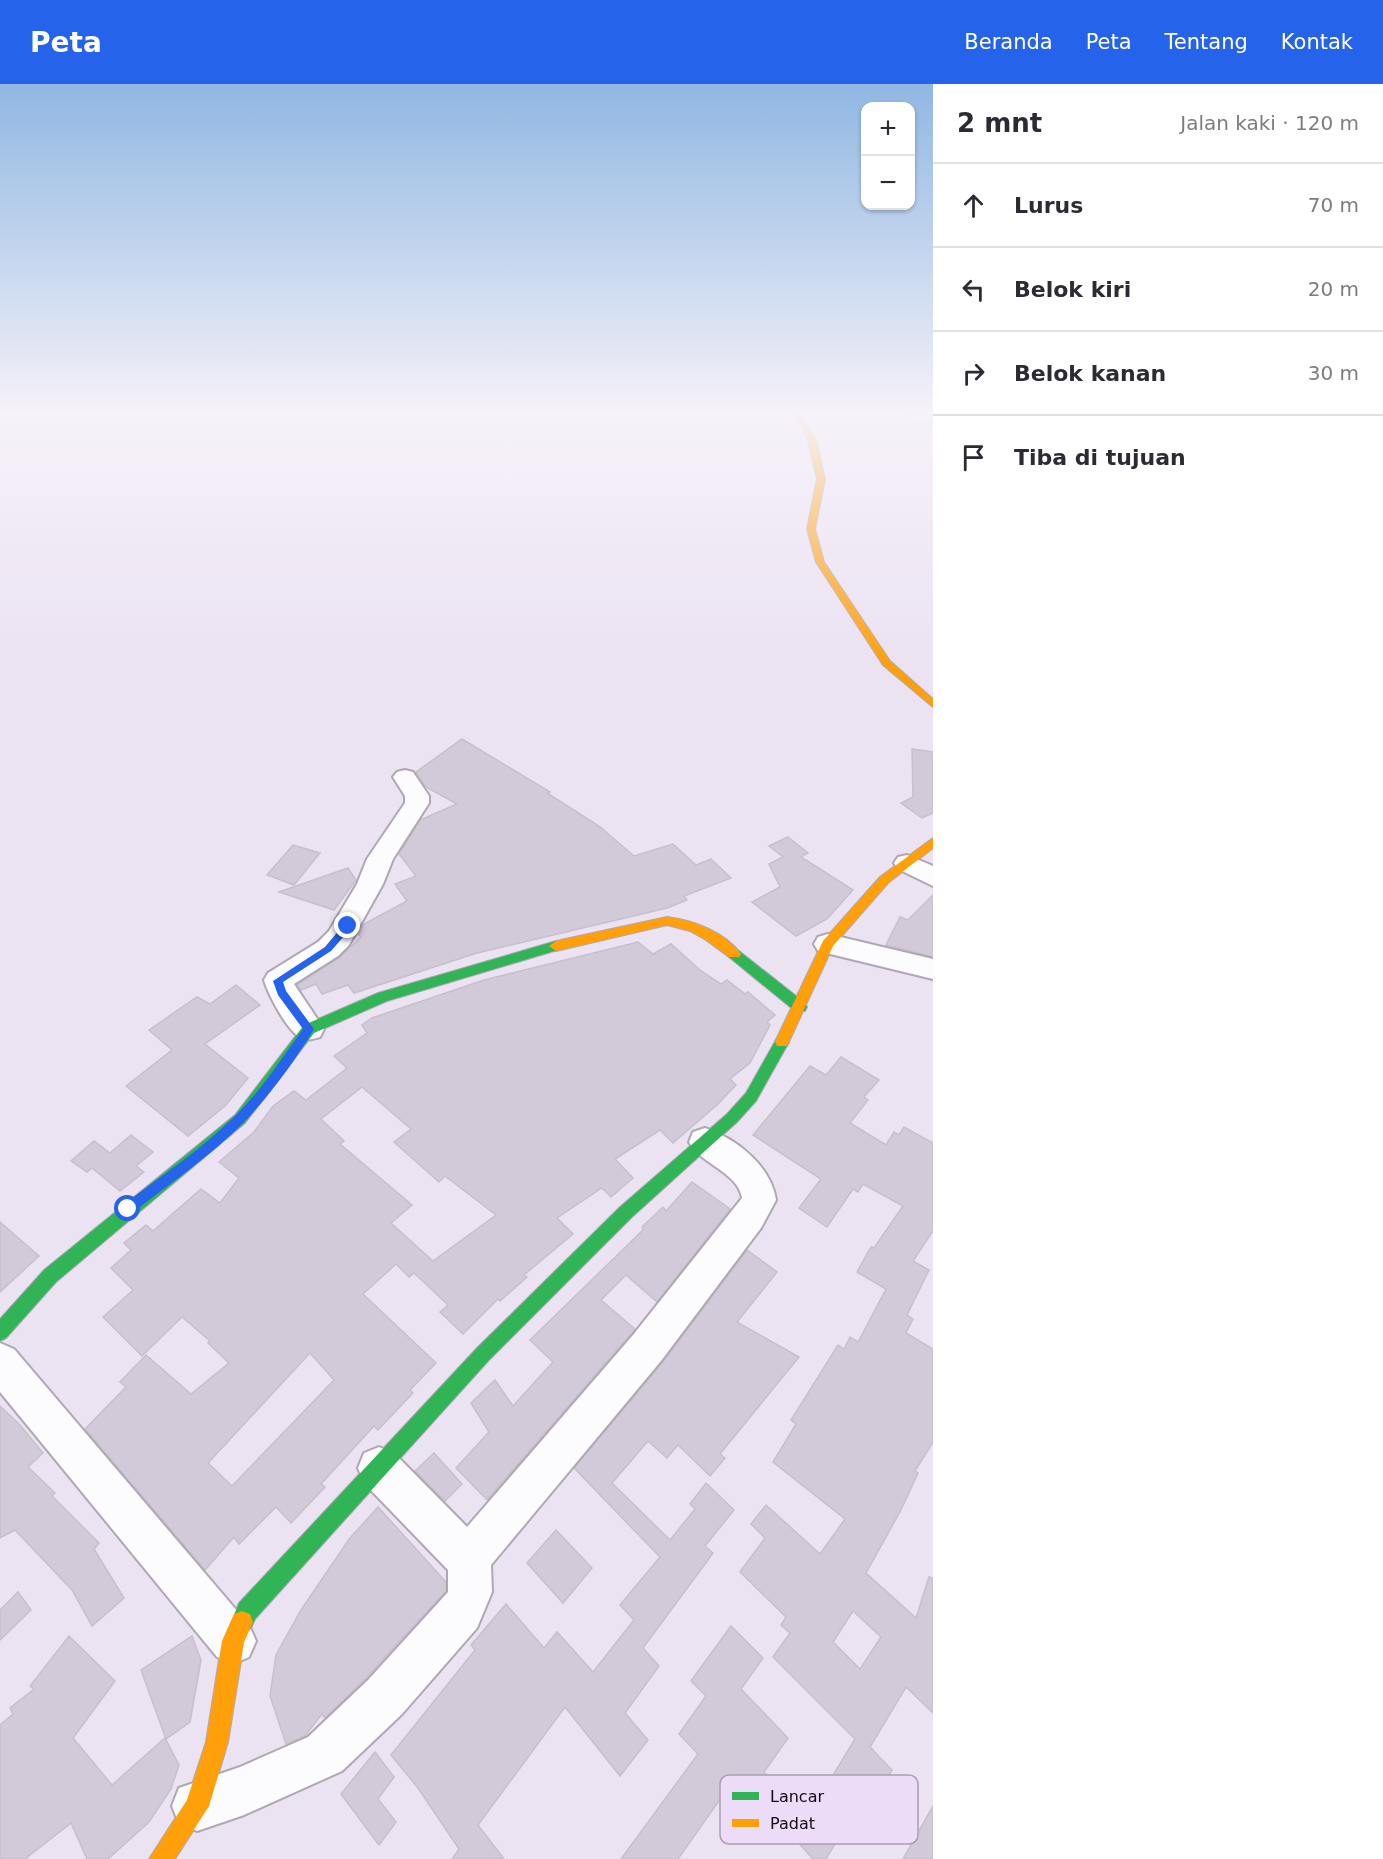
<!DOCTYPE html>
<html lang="id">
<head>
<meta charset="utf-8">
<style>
	:root { --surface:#fff; --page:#f2f2f3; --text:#2b2b33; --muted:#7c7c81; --line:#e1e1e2; --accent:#2563eb }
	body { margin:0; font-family:"DejaVu Sans",sans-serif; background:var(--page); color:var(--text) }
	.controls { position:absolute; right:18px; top:18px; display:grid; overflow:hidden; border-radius:12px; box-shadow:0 2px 4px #0004 }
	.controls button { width:54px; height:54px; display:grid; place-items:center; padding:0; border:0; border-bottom:2px solid var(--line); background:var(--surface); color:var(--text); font:30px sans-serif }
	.stop { position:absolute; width:18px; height:18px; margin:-14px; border:4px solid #2563eb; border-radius:50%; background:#fff }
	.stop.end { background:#2563eb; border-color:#fff; box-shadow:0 2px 6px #0008 }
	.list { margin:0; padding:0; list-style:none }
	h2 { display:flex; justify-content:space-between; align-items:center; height:78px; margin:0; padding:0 24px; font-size:26px }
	h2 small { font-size:20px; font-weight:400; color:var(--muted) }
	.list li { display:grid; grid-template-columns:39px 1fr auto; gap:18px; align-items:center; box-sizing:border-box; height:84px; padding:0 24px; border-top:2px solid var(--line) }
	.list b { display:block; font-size:22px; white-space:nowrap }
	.list em { font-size:20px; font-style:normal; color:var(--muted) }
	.icon { flex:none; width:33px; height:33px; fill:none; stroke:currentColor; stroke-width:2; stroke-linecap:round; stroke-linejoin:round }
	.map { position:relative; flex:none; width:933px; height:1775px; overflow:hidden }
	header { display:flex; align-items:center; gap:36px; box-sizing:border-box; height:84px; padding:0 30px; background:var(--accent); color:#fff }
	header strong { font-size:28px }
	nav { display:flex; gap:33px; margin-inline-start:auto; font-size:21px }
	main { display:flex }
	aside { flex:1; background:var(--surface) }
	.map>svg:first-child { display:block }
</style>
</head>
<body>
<header>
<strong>Peta</strong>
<nav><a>Beranda</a><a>Peta</a><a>Tentang</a><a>Kontak</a></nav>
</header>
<main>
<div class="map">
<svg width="933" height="1775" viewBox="0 0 933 1775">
	<rect width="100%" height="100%" fill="#ebe2f2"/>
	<g fill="#d2cad8" stroke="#c7bfcc" stroke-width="1.5" fill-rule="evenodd">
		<path d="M462 655 550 708 547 709 599 742 634 772 673 760 696 781 711 775 731 794 684 812 687 816 667 824 477 869 354 909 348 901 322 910 316 900 301 906 297 901 339 874 361 853 358 850 364 840 407 817 395 800 416 792 399 770 420 736 457 720 426 703 416 688Z"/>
		<path d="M912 665 933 668V729L922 734 901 719 913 713Z"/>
		<path d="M788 753 808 769 801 773 853 806 827 835 796 852 752 818 780 803 769 780 783 773 769 762Z"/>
		<path d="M293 761 320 769 294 801 267 791Z"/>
		<path d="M348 784 356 796 334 826 279 808Z"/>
		<path d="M933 811V873L886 861 900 833 908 836Z"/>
		<path d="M638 858 653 870 671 860 700 886 721 900 727 896 745 910 748 908 775 931 767 938 770 941 750 979 730 995 736 1001 717 1021 673 1059 660 1046 615 1075 633 1094 611 1113 602 1104 557 1134 573 1150 524 1191 527 1193 500 1217 498 1215 463 1250 440 1228 448 1221 414 1189 409 1193 396 1180 363 1210 436 1279 410 1306 413 1309 378 1346 374 1342 321 1400 325 1403 291 1439 276 1423 239 1460 234 1453 205 1486 85 1345 126 1303 120 1298 146 1271 191 1310 229 1279 208 1259 210 1257 182 1233 142 1272 103 1233 133 1206 111 1184 131 1166 124 1159 146 1141 153 1147 201 1105 220 1119 239 1094 219 1078 254 1048 273 1022 294 1007 306 1016 347 984 334 972 367 949 362 941 372 934 484 896ZM362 1003 411 1045 394 1058 439 1098 445 1092 496 1131 433 1177 391 1139 412 1121 340 1060 344 1057 321 1035ZM310 1269 334 1296 232 1402 208 1379Z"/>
		<path d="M236 901 260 921 205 960 248 994 225 1022 188 1052 126 1002 172 966 149 946 197 913 210 920Z"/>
		<path d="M841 973 879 996 864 1013 868 1016 850 1039 886 1061 894 1048 899 1051 904 1043 933 1059V1147L913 1177 929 1186 907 1231 913 1235 906 1249 933 1265V1358L915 1387 918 1389 901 1426 866 1489 916 1534 929 1493 933 1494V1629L906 1603 870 1663 892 1686 869 1727 860 1718 826 1775H813L786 1745 813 1702 821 1711 855 1655 773 1573 790 1549 781 1541 786 1533 740 1488 765 1454 751 1440 766 1421 820 1470 845 1435 773 1378 796 1340 791 1336 838 1261 844 1265 850 1253 858 1258 886 1205 857 1188 871 1163 874 1164 903 1122 863 1100 858 1108 853 1105 827 1143 799 1124 821 1095 753 1051 810 982 826 991ZM853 1527 881 1553 860 1585 833 1558Z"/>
		<path d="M131 1051 153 1068 136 1082 144 1088 120 1107 92 1084 87 1088 71 1077 94 1057 110 1069Z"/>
		<path d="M692 1098 730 1125 657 1218 626 1191 601 1216 635 1245 487 1416 456 1384 489 1348 471 1319 495 1296 513 1322 553 1278 530 1256 643 1146 642 1143 663 1123 666 1127Z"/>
		<path d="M0 1138 39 1172 0 1208Z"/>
		<path d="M747 1166 777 1188 737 1238 799 1273 720 1370 725 1374 710 1392 678 1361 667 1374 648 1357 612 1399 670 1456 695 1425 690 1420 706 1399 734 1426 705 1462 713 1469 643 1564 659 1582 625 1629 648 1656 620 1692 565 1623 478 1741 504 1775H452L459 1765 418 1704 391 1671 475 1566 471 1561 506 1520 544 1564 557 1548 593 1588 634 1536 620 1521 660 1473 574 1384 663 1278Z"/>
		<path d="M0 1322 20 1341 43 1369 28 1383 55 1409 52 1412 99 1459 94 1465 124 1514 92 1542 72 1506 15 1446 0 1454Z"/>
		<path d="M434 1369 462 1400 445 1417 415 1387Z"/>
		<path d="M378 1423 446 1498V1507L366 1594 325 1634 322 1630 305 1652 286 1660 270 1612 276 1571 301 1526 350 1454Z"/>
		<path d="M556 1446 592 1484 563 1519 527 1479Z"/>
		<path d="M18 1508 31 1526 0 1556V1526Z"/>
		<path d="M731 1542 763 1574 741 1605 788 1654 764 1688 768 1692 747 1725 728 1704 678 1775H621L698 1670 679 1650 706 1612 691 1597Z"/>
		<path d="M69 1552 115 1597 73 1654 112 1701 165 1654 179 1681 171 1705 149 1738 108 1775H87L71 1739 25 1775H0V1641L13 1630 10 1624 34 1605 30 1602Z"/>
		<path d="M192 1552 201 1576 190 1638 166 1655 141 1586Z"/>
		<path d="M375 1668 394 1693 378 1715 396 1738 379 1761 341 1710Z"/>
		<path d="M933 1722V1775H903Z"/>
	</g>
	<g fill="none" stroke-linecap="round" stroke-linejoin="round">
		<defs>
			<g id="street">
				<path d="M909 332H933V338L911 335Z"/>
				<path d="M405 686 413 688 429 712V719L393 775 383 800 349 861 338 872 294 900 324 945 320 953C313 955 308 957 301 954 287 947 268 910 264 896L268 889 318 858 329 847 357 800 367 775 405 719V712L393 693 397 688Z"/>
				<path d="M907 771 933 782V802L898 785 894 779 898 773Z"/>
				<path d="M828 850 933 875V895L818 867 814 860 818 853Z"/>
				<path d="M705 1044C737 1055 771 1082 776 1116L761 1144 661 1277 491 1481 492 1508 477 1544 402 1630 342 1687 244 1731 197 1747 179 1740 172 1722 179 1704 240 1683 308 1653 368 1596 448 1508V1486L364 1399 358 1384 364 1369 379 1363 394 1369 467 1443 633 1251 742 1114C738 1088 700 1080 689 1058L693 1048Z"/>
				<path d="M0 1259 14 1265 249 1541 256 1557 249 1573 233 1580 217 1573 0 1308Z"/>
			</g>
			<g id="fast">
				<path d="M556 857 563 862 561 865 387 917 314 949 245 1039 56 1198 6 1254 0 1257V1235L44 1186 235 1031 304 941 378 909Z"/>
				<path d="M734 865 739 867 805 919 807 923 805 927H795L729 873 727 870 729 867Z"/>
				<path d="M782 952 787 954 789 958 756 1017 737 1038 632 1133 489 1276 255 1535 250 1546 242 1549 234 1546 231 1538 239 1519 477 1264 620 1123 727 1030 746 1009 777 954Z"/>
			</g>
			<g id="slow">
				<path d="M795 332H801L816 356 825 395 815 445 824 478 890 577 933 615V623L883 581 816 478 807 445 817 395 808 356Z"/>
				<path d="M933 754V764L888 799 833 862 787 962H777L775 958 823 857 880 793Z"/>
				<path d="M667 833C693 836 725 848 741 870L739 873H729L706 856 690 847 667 841 556 867 549 862 556 857Z"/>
				<path d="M242 1527 250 1530 253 1538 244 1558 228 1658 209 1722 175 1775H149L187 1716 206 1658 222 1557 234 1530Z"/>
			</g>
		</defs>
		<use href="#street" stroke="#afa8b4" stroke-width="4"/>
		<use href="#fast" stroke="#afa8b4" stroke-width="2"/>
		<use href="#slow" stroke="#afa8b4" stroke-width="2"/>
		<use href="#street" fill="#fcfbfd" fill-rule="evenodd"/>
		<use href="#fast" fill="#30b455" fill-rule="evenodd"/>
		<use href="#slow" fill="#ff9f0a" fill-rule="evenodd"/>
	</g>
	<linearGradient id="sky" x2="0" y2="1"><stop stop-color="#90b7e2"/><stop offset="0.57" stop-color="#f6f2f9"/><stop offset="1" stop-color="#f6f2f9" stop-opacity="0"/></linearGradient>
	<rect width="933" height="580" fill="url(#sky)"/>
	<path fill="#2563eb" d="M345 839 353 842 331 867 283 898 286 907 314 945C295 977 270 1011 244 1038 211 1072 169 1100 132 1129H123V1121C161 1092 202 1065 235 1032 261 1007 282 974 303 945L278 911 273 897 325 863Z"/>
	<rect x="720" y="1691" width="198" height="69" rx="9" fill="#ecdcf8" stroke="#aa9db4" stroke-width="1.5"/>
	<rect x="732" y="1708" width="27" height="8" fill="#30b455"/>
	<rect x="732" y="1735" width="27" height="8" fill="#ff9f0a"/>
	<g font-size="16" fill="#110b14">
		<text x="770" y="1718">Lancar</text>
		<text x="770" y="1745">Padat</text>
	</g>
</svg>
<div class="controls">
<button>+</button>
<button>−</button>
</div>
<div class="stop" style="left:128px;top:1125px"></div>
<div class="stop end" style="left:348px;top:842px"></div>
</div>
<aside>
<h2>2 mnt<small>Jalan kaki · 120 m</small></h2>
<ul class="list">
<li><svg class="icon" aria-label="ahead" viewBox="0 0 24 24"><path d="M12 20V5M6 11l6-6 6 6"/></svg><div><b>Lurus</b></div><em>70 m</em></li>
<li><svg class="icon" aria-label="left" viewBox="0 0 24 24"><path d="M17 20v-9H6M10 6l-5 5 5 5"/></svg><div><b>Belok kiri</b></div><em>20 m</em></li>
<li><svg class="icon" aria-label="right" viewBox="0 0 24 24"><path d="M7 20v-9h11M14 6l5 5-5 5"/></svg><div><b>Belok kanan</b></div><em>30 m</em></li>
<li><svg class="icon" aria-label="arrive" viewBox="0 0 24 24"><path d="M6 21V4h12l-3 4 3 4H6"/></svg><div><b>Tiba di tujuan</b></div></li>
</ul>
</aside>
</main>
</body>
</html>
